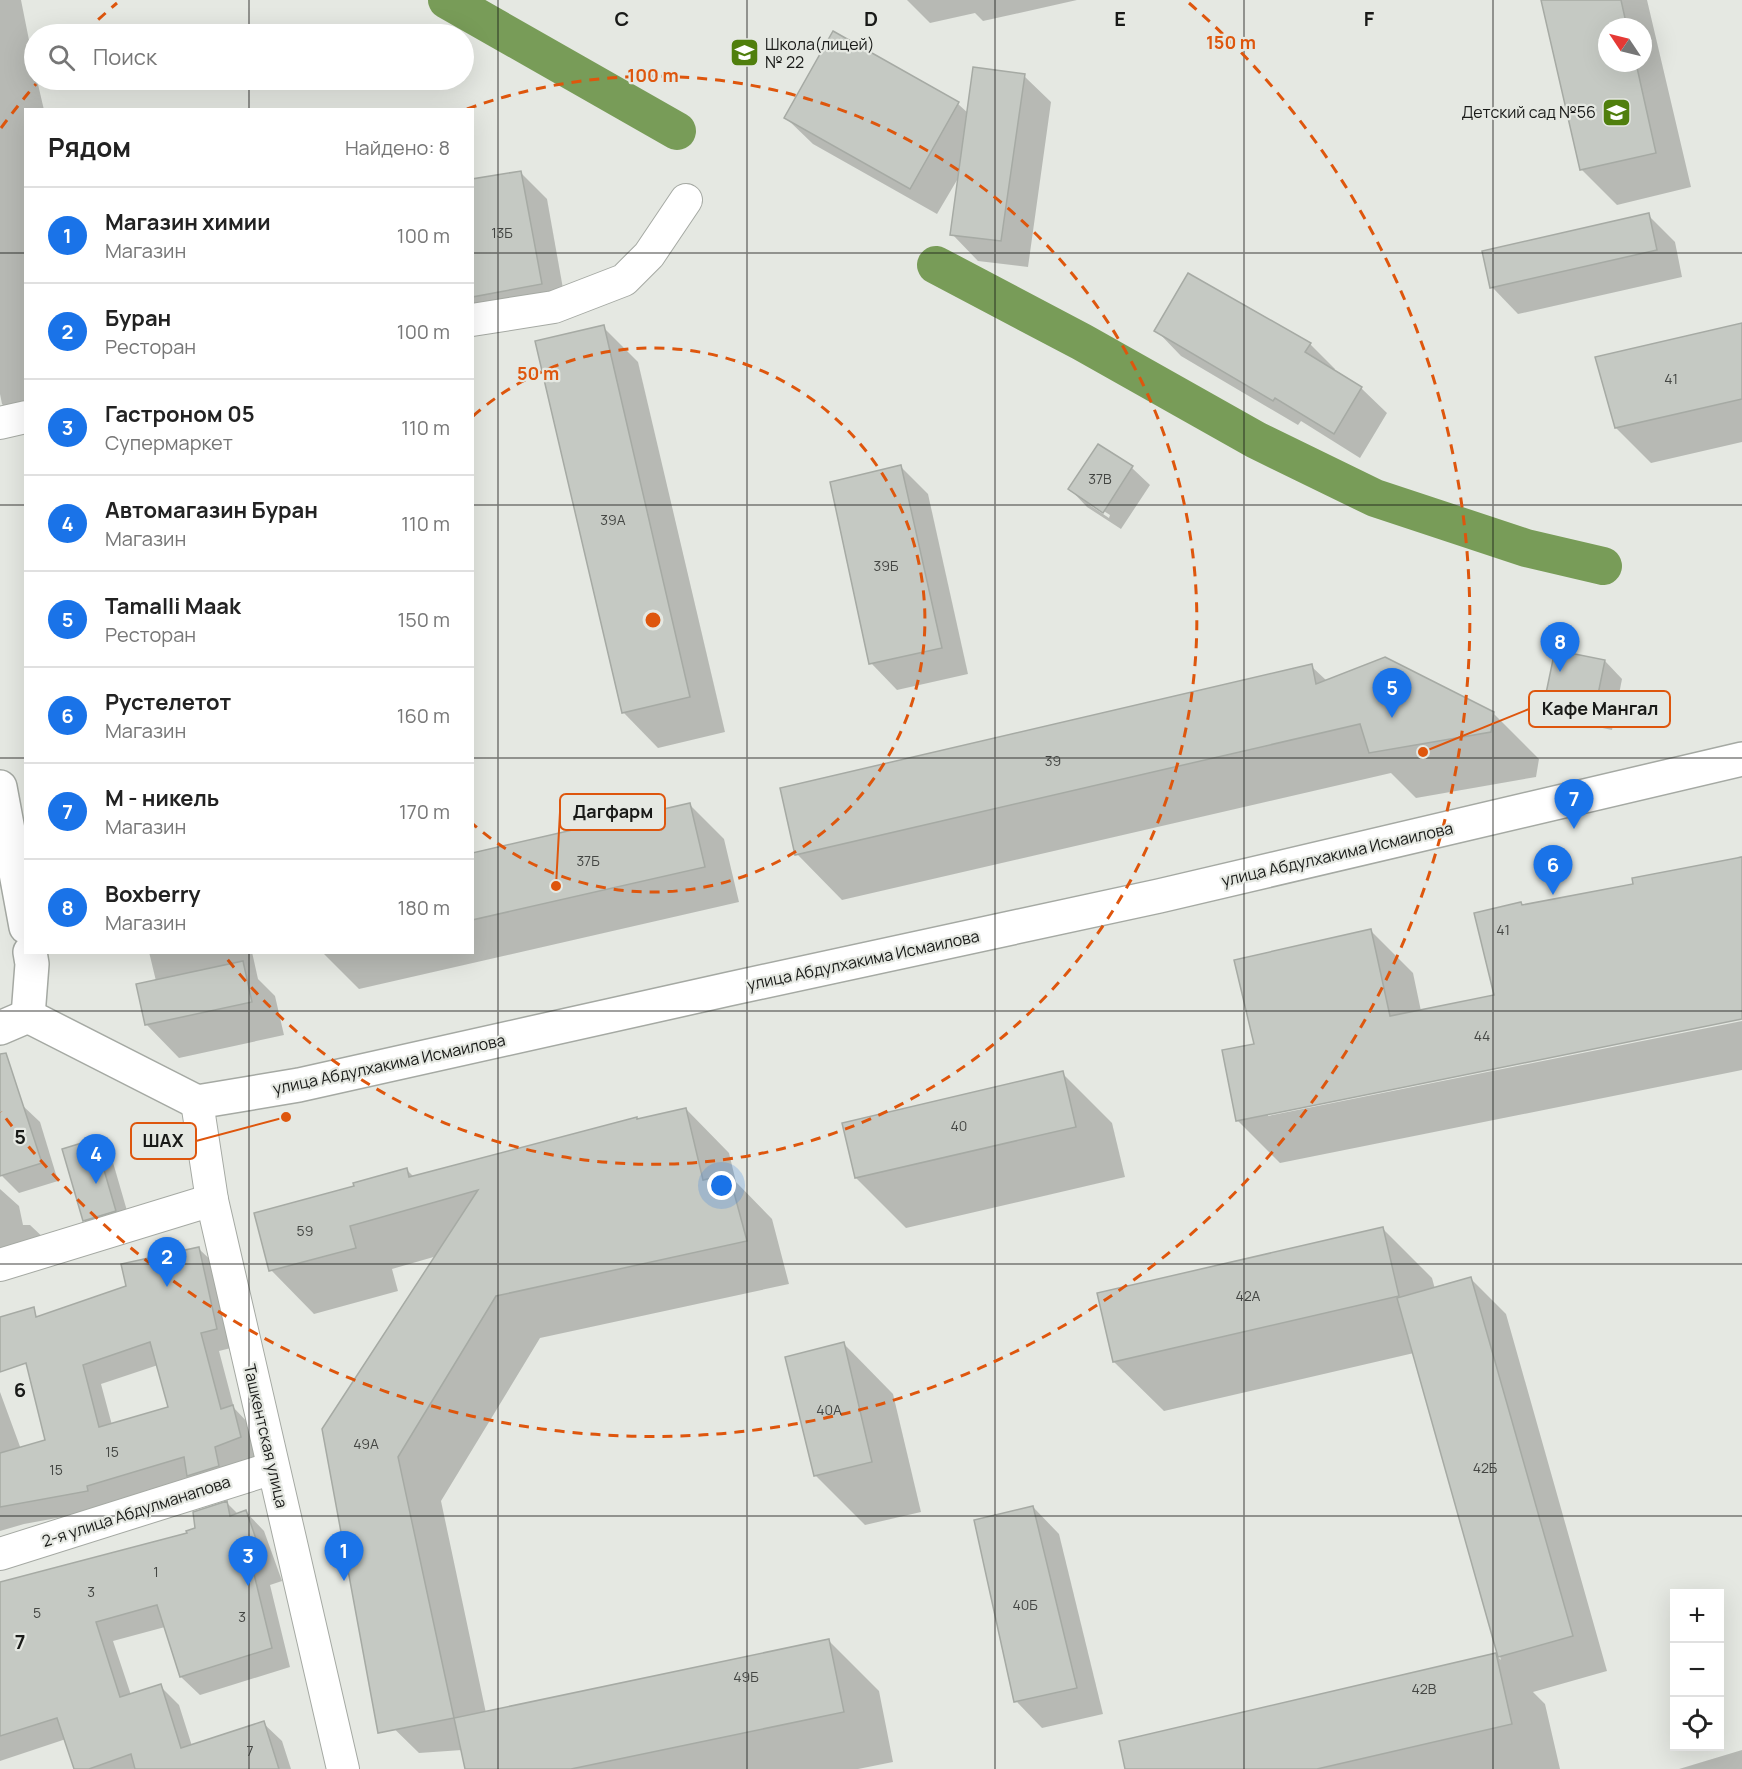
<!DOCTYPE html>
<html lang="ru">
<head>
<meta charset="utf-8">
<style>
	:root { --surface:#fff; --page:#f6f6f6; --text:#222; --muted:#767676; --line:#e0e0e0; --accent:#1a73e8 }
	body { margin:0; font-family:Manrope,sans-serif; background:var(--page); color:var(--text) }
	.controls { position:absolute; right:18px; bottom:18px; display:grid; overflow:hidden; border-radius:0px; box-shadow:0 6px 24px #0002 }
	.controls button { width:54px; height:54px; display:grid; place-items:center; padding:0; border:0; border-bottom:2px solid var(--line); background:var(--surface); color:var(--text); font:30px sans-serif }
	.compass { position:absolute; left:1598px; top:18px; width:54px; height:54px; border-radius:50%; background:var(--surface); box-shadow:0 6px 24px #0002; rotate:305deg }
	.you { position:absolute; left:722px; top:1186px; width:21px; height:21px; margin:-15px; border:4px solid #fff; border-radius:50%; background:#1a73e8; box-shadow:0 0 0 9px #1a73e833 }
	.badge { display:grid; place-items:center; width:39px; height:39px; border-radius:50%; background:var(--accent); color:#fff; font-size:20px; font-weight:700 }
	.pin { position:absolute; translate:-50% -50px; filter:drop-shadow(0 2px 3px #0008) }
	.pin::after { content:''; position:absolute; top:32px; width:21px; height:18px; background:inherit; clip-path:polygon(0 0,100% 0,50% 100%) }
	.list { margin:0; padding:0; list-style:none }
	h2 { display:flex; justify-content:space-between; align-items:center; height:78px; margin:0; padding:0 24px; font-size:26px }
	h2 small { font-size:20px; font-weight:400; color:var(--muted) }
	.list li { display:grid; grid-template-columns:39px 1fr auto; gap:18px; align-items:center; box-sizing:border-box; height:96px; padding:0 24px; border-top:2px solid var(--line) }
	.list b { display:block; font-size:22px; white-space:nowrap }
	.list p { margin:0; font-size:20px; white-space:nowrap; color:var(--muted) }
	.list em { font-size:20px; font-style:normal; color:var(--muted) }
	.icon { flex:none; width:33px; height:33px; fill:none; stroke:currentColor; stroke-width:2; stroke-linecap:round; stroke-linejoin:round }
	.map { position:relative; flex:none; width:1742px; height:1769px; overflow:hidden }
	.search { position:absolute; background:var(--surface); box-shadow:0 6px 24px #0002; left:24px; top:24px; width:450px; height:66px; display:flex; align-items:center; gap:15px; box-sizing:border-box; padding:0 21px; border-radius:33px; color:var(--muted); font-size:22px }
	.panel { position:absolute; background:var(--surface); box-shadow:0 6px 24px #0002; left:24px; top:108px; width:450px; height:846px; border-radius:0px }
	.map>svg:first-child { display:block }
</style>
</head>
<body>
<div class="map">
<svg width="1742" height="1769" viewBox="0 0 1742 1769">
	<rect width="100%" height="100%" fill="#e5e8e2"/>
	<g fill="#0003" fill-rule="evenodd">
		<path d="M0 0H21L34 65V80H37L44 110H26V427L2 404 0 394Z"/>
		<path d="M907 0H1077L983 21 975 13 930 23Z"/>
		<path d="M1543 0H1647L1691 187 1617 205 1582 170ZM1607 27H1643V63H1607Z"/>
		<path d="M834 33 958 104 968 113 1024 76 1051 102 1028 267 978 261 952 234 960 175 937 214 813 144 786 118Z"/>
		<path d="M520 172 547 199 567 311 472 328V181Z"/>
		<path d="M1648 215 1675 242 1682 277 1518 314 1492 287Z"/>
		<path d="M1742 325V442L1651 463 1616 428Z"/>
		<path d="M603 327 638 362 725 732 658 748 623 712Z"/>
		<path d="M1156 330 1310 344 1335 369 1333 371 1361 388 1387 413 1360 458 1301 421 1298 425 1181 356Z"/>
		<path d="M1099 446 1132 468 1150 485 1121 529 1087 507 1070 489ZM1088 501 1110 515 1109 518 1088 504Z"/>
		<path d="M901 467 928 494 968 674 897 690 871 663Z"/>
		<path d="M1605 661 1622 679 1612 730 1564 720 1546 702Z"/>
		<path d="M1311 666 1327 681 1493 713 1539 759 1536 777 1416 798 1391 773 842 900 797 854Z"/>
		<path d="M689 804 724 839 739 902 359 989 324 954 323 952H472V855Z"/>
		<path d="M1742 856V1018L1268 1113V1116L1742 1021V1070L1280 1163 1237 1120 1255 1045 1371 931 1413 973 1421 1011 1496 996 1521 904 1524 906 1634 885 1738 859V857Z"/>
		<path d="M149 952H252L258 979 275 996 284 1035 179 1058 146 1024 156 981Z"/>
		<path d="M1062 1073 1112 1123 1125 1177 906 1228 856 1178Z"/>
		<path d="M22 1105 40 1122 58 1181 19 1193 1 1175 0 1172V1112Z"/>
		<path d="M686 1109 729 1153 736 1182 772 1219 789 1284 540 1338 441 1501 490 1732 829 1641 879 1691 893 1762 858 1769H466L462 1750 419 1753 375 1710 323 1430 437 1256 392 1269 398 1291 314 1314 271 1270 356 1187 407 1170 414 1177Z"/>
		<path d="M95 1141 112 1159 132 1228 102 1238 84 1220Z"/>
		<path d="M0 1189 19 1206 23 1225H30L48 1242 0 1267Z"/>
		<path d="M1382 1228 1432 1278 1435 1289 1471 1279 1506 1314 1607 1671 1533 1692 1545 1704 1560 1769H1127L1495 1654 1501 1660 1414 1353 1164 1411 1114 1362Z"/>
		<path d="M199 1249 218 1267 235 1347 219 1351 234 1408 251 1426 259 1456 106 1509 24 1524 0 1531V1392L29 1471 53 1464 18 1325 128 1287ZM158 1365 170 1408 112 1425 101 1384Z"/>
		<path d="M844 1344 893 1394 921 1512 865 1525 815 1475Z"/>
		<path d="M227 1503 238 1514 246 1512 264 1531 282 1581 270 1585 290 1667 200 1695 181 1677 165 1627 113 1641 131 1695 160 1686 179 1705 192 1746 263 1723 282 1741 291 1769H76L66 1739 0 1761V1584L189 1534Z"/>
		<path d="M1033 1507 1059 1534 1103 1714 1042 1728 1016 1701Z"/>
		<path d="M1742 1750V1769H1679Z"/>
	</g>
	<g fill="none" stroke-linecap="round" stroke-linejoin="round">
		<g stroke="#789c58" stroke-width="38">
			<path d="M447 0 677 131"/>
			<path d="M936 265 1082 342 1256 440 1375 498 1526 548 1603 566"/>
		</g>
	</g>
	<g fill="#c5c9c3" stroke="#a6aaa4" stroke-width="1.5" fill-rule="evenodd">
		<path d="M1541 0H1621L1627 27H1607V63H1636L1656 153 1580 170Z"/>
		<path d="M833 31 959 102 910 189 784 118Z"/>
		<path d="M973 67 1025 74 1001 241 950 235Z"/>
		<path d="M521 171 542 284 472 297V179Z"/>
		<path d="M1649 213 1657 250 1490 288 1482 251Z"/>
		<path d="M1188 273 1311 343 1305 352 1362 387 1334 434 1275 398 1273 401 1154 331Z"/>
		<path d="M1742 323V399L1615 428 1595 357Z"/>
		<path d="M604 325 690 697 622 713 535 341Z"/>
		<path d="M1098 444 1133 466 1103 513 1068 489Z"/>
		<path d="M901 465 942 648 869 664 830 482Z"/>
		<path d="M1555 650 1605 660 1594 714 1544 703Z"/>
		<path d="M1385 657 1494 712 1491 732 1369 753 1360 724 795 855 780 788 1312 664 1316 684Z"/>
		<path d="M690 803 705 867 472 920V853Z"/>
		<path d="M1742 857V1019L1236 1121 1222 1050 1254 1044 1234 960 1371 929 1390 1016 1494 995 1474 913 1521 902 1522 905 1633 884 1632 878Z"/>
		<path d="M243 961 252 1002 145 1025 136 984Z"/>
		<path d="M6 1053 42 1163 0 1176V1054Z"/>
		<path d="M1063 1071 1076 1127 855 1178 842 1123Z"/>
		<path d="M686 1108 703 1180 729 1174 747 1241 496 1296 398 1457 454 1718 378 1733 322 1429 478 1190 350 1226 356 1248 269 1271 254 1213 354 1186 353 1183 407 1168 409 1177 637 1117V1119Z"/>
		<path d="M95 1139 116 1211 83 1221 62 1149Z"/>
		<path d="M1383 1227 1399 1296 1113 1362 1097 1293Z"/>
		<path d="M199 1247 217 1329 201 1333 221 1409 233 1405 241 1437 215 1447 219 1466 187 1476 184 1457 87 1486 88 1491 0 1507V1453L45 1440 26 1363 0 1372V1317L34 1307 36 1317 126 1286 121 1264ZM150 1342 168 1407 99 1427 83 1365Z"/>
		<path d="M1471 1277 1573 1636 1498 1657 1397 1298Z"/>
		<path d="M844 1342 872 1462 814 1476 785 1357Z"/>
		<path d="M227 1501 230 1516 246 1510 264 1562 252 1566 272 1648 180 1677 157 1605 96 1622 120 1697 161 1684 181 1748 264 1721 279 1769H135L131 1754 89 1769H74L57 1718 0 1736V1582L187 1533 186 1531 195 1528 193 1512Z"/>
		<path d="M1033 1506 1077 1688 1014 1702 974 1520Z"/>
		<path d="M829 1639 844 1712 571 1769H465L454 1718Z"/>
		<path d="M1496 1653 1512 1724 1317 1769H1125L1119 1741Z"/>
	</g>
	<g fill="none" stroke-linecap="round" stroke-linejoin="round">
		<defs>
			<g id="minor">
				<path d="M472 320 554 307 624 280 649 255 686 200"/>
				<path d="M0 423 26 417"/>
				<path d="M197 1102 212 1200 343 1769"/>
				<path d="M0 1265 212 1200"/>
				<path d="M0 1554 273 1468"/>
			</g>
			<g id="tertiary">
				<path d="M0 787 26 927"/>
				<path d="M28 1016 32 964 30 952"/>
			</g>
			<path id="secondary" d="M0 1028 28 1016 197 1102 299 1085 729 989 1159 896 1742 759"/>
		</defs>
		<use href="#minor" stroke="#a5a9a3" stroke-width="34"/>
		<use href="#tertiary" stroke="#a5a9a3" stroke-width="36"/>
		<use href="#secondary" stroke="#a5a9a3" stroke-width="36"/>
		<use href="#minor" stroke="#fff" stroke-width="32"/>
		<use href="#tertiary" stroke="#fff" stroke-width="33"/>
		<use href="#secondary" stroke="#fff" stroke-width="33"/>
	</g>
	<path fill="none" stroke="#191a18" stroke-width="1.5" stroke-opacity="0.55" d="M249 0V34M498 0V1769M747 0V1769M995 0V1769M1244 0V1769M1493 0V1769M249 80V110M0 253H26M472 253H1742M0 505H26M472 505H1742M0 758H26M472 758H1742M249 952V1769M0 1011H1742M0 1264H1742M0 1516H1742"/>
	<g fill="none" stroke="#de560d" stroke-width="3" stroke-dasharray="10 8">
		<path d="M473 416A272 272 0 1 1 473 824"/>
		<path d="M467 109A544 544 0 1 1 224 955"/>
		<path d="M1 128A817 817 0 0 1 36 84M85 32A817 817 0 0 1 117 3M1189 3A817 817 0 1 1 1 1112"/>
	</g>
	<defs>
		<symbol id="school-square" viewBox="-11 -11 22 22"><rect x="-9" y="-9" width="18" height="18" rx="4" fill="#507f0d" stroke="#e5e8e2"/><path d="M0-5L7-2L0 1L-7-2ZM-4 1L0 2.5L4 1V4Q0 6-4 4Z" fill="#fff"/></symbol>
	</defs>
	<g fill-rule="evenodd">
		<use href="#school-square" x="728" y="36" width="33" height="33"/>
		<use href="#school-square" x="1600" y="96" width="33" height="33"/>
	</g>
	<g text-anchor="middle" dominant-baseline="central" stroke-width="4.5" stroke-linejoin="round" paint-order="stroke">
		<g font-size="14" fill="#444643">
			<text x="502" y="232">13Б</text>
			<text x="1671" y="378">41</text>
			<text x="1100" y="478">37В</text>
			<text x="613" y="519">39А</text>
			<text x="886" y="565">39Б</text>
			<text x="1053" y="760">39</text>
			<text x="588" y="860">37Б</text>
			<text x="1503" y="929">41</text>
			<text x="1482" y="1035">44</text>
			<text x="959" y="1125">40</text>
			<text x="305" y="1230">59</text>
			<text x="1248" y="1295">42А</text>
			<text x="829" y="1409">40А</text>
			<text x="366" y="1443">49А</text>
			<text x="112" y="1451">15</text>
			<text x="1485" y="1467">42Б</text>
			<text x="56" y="1469">15</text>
			<text x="156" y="1571">1</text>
			<text x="91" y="1591">3</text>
			<text x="1025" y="1604">40Б</text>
			<text x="37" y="1612">5</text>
			<text x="242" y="1616">3</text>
			<text x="746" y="1676">49Б</text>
			<text x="1424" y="1688">42В</text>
			<text x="250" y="1750">7</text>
		</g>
		<g font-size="16" fill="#191a18" stroke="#e5e8e2" text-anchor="start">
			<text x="765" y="44">Школа(лицей)<tspan x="765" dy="18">№ 22</tspan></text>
			<text x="1596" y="112" text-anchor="end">Детский сад №56</text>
		</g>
		<g font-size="16" fill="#191a18" stroke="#e5e8e2">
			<text transform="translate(1337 854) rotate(-13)">улица Абдулхакима Исмаилова</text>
			<text transform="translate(863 960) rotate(-12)">улица Абдулхакима Исмаилова</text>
			<text transform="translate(389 1064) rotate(-12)">улица Абдулхакима Исмаилова</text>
			<text transform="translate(266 1436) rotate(77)">Ташкентская улица</text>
			<text transform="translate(136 1511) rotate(-18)">2-я улица Абдулманапова</text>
		</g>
	</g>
	<g font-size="20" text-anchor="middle" font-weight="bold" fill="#191a18" stroke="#e5e8e2" stroke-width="4.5" stroke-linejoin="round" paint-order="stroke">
		<text x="622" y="26">C</text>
		<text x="871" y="26">D</text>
		<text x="1120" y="26">E</text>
		<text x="1369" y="26">F</text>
		<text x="20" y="1144">5</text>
		<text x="20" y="1397">6</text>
		<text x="20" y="1649">7</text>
	</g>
	<circle cx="653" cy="620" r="9" fill="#de560d" stroke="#e5e8e2" stroke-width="3"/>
	<g font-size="18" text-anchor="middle" font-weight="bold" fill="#de560d" stroke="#e5e8e2" stroke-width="4.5" stroke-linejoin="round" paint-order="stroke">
		<text x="1231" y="49">150 m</text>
		<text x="653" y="82">100 m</text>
		<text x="538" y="380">50 m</text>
	</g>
	<path fill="none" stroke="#de560d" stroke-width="2" d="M1423 752L1529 709M556 886L560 812M286 1117L196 1141"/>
	<g fill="#de560d" stroke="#e5e8e2" stroke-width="2">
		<circle cx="1423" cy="752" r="6"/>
		<circle cx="556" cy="886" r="6"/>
		<circle cx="286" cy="1117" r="6"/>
	</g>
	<g fill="#e5e8e2" stroke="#de560d" stroke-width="2">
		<rect x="1529" y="691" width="141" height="36" rx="6"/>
		<rect x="560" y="794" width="105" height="36" rx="6"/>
		<rect x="131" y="1123" width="65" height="36" rx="6"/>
	</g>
	<g font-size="18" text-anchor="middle" font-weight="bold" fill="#191a18">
		<text x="1600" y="715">Кафе Мангал</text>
		<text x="613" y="818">Дагфарм</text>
		<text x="163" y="1147">ШАХ</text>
	</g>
</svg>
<div class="controls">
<button>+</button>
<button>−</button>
<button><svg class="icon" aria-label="locate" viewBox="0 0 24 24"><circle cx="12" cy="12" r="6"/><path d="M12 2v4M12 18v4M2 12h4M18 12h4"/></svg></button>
</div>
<svg class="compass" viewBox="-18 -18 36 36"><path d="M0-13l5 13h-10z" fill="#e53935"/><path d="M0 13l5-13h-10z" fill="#767676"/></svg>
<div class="you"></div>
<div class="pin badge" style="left:344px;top:1581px">1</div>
<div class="pin badge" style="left:167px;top:1287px">2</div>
<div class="pin badge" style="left:248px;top:1586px">3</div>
<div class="pin badge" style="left:96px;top:1184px">4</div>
<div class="pin badge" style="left:1392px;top:718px">5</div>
<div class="pin badge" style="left:1553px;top:895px">6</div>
<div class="pin badge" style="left:1574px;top:829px">7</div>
<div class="pin badge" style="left:1560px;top:672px">8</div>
<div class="search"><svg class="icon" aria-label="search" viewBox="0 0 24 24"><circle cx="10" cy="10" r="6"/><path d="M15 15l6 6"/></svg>Поиск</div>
<section class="panel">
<h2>Рядом<small>Найдено: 8</small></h2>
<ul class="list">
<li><span class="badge">1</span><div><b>Магазин химии</b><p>Магазин</p></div><em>100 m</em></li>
<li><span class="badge">2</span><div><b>Буран</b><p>Ресторан</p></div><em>100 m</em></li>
<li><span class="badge">3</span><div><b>Гастроном 05</b><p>Супермаркет</p></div><em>110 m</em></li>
<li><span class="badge">4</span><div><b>Автомагазин Буран</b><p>Магазин</p></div><em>110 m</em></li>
<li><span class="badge">5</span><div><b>Tamalli Maak</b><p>Ресторан</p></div><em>150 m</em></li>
<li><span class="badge">6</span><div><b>Рустелетот</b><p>Магазин</p></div><em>160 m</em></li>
<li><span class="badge">7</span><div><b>М - никель</b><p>Магазин</p></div><em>170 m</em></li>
<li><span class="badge">8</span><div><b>Boxberry</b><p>Магазин</p></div><em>180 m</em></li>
</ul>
</section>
</div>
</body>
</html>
